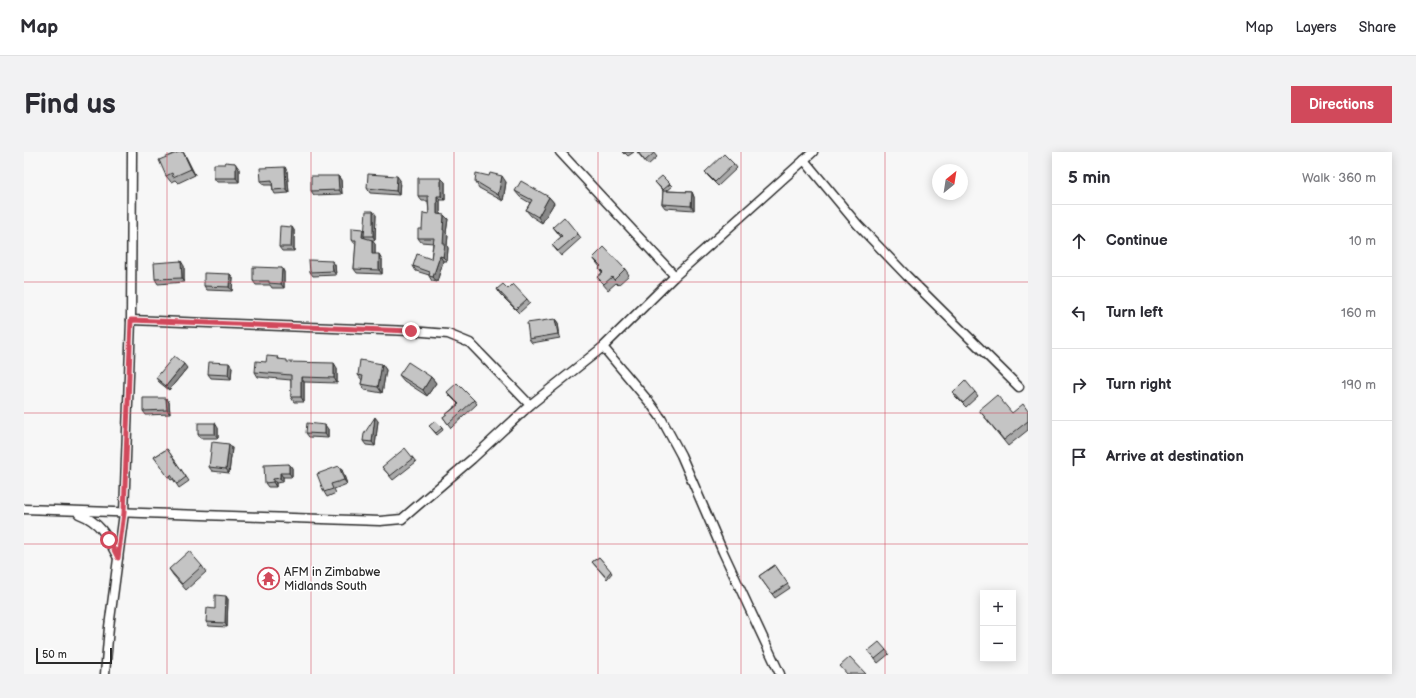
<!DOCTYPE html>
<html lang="en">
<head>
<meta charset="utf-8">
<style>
	:root { --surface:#fff; --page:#f2f2f3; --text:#2b2b33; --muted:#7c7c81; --line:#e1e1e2; --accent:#d1495b }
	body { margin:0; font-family:"Balsamiq Sans",sans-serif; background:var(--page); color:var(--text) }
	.controls { position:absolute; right:12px; bottom:12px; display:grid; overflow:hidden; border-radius:0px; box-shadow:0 2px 10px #0003 }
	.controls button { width:36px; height:36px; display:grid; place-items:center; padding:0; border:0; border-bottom:1px solid var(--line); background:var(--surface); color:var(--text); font:20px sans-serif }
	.compass { position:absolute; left:908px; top:12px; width:36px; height:36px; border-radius:50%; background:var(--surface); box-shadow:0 2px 10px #0003; rotate:30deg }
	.scale { position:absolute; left:12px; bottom:10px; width:76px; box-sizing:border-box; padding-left:4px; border:2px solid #2b2b2b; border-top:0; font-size:11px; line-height:14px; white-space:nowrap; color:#2b2b2b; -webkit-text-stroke:3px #fff; paint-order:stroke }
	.stop { position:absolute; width:12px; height:12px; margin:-9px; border:3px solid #d1495b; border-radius:50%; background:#fff }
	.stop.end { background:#d1495b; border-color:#fff; box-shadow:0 1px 4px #0008 }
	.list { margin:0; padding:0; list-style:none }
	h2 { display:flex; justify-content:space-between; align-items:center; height:52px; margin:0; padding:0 16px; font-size:17px }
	h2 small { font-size:13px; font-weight:400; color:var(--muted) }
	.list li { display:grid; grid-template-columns:26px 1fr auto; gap:12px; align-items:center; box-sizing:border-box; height:72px; padding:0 16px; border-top:1px solid var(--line) }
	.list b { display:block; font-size:15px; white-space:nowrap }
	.list em { font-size:13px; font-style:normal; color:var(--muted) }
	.icon { flex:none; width:22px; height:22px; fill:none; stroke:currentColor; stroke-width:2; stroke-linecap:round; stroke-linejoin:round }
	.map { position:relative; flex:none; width:1004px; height:522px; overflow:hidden; border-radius:0px }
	header { display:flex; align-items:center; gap:24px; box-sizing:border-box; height:56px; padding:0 20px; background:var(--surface); border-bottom:1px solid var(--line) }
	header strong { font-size:19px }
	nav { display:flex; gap:22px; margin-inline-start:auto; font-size:14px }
	.intro { display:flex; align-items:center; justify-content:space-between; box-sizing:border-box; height:96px; padding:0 24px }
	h1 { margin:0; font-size:28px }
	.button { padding:10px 18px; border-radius:0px; background:var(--accent); color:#fff; font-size:14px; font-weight:700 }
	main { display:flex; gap:24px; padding:0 24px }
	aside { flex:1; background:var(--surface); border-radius:0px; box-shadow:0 2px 10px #0003 }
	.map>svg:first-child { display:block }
</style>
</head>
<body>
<header>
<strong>Map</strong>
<nav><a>Map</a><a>Layers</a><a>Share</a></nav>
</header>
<div class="intro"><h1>Find us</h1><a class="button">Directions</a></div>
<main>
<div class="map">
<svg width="1004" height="522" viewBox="0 0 1004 522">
	<rect width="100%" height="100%" fill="#f7f7f7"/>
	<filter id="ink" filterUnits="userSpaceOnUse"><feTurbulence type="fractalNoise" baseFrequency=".025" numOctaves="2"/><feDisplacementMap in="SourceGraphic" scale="8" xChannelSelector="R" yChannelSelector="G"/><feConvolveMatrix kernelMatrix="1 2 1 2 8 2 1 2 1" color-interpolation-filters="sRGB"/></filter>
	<g filter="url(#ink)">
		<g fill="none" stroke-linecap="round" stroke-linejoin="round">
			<defs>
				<g id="minor">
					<path d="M536 0 651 124"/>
					<path d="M780 8 834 73 883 124 995 235"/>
					<path d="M107 168 387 179 424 182 446 191 506 253"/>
					<path d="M579 195 626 251 637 266 657 303 699 400 756 522"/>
					<path d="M0 357 356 369 378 367 393 354 448 307 506 253 579 195 651 124 789 0"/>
					<path d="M55 362C78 371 83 385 94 406"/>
					<path d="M81 522 85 475 100 361 107 168 108 0"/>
				</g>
			</defs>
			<use href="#minor" stroke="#2b2b2b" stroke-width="11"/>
			<use href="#minor" stroke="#fff" stroke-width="8"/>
		</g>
		<g fill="#a9a9a9" stroke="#2b2b2b">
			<path d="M159 0 162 5 171 23 154 31 151 28 147 30 142 24Z"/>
			<path d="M598 0H610L604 4 601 1 600 2Z"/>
			<path d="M613 0H629L633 5 624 13Z"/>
			<path d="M211 11 215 17V30H193L190 26 201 12Z"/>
			<path d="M710 12 713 16 694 34 684 24 681 20Z"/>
			<path d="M263 19 265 41 251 42 249 38 248 33H240L237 29Z"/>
			<path d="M314 24 317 28 318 42 290 43 287 39Z"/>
			<path d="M376 28 375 43 346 41 343 36Z"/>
			<path d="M451 29 482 30 479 49 455 36Z"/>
			<path d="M421 30V48H416V62L424 67 422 81 424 83 423 94 424 96 423 109H419L413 130 408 129 405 124V123L392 119 389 114 407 107 409 91 397 90 394 86 405 62 404 49H398L394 44Z"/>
			<path d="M631 30 646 32 648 34 642 39 668 40 670 45V58L641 56 638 52 639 39Z"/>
			<path d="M491 39 525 45 530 51 518 71 507 64 502 58 506 51 496 45Z"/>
			<path d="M352 63 351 88H347L351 92V102L358 107V122L333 121 330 117 332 92H331L328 88 340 78Z"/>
			<path d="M529 75 554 82 557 86 537 104 528 93 537 85Z"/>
			<path d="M270 78V99H258L255 95Z"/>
			<path d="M569 106 601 117 605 123 594 133 592 131 584 138 573 125 578 121 575 116 576 115Z"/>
			<path d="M308 109 311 113 312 123 289 124 286 120Z"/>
			<path d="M160 114V130L134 132 131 127Z"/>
			<path d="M258 116 260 120V136H248L246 133H232L229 129Z"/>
			<path d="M206 122 209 126 208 139 183 138 180 134Z"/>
			<path d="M473 137H484L503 147 506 151 495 161 476 142Z"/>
			<path d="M531 167 534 171 536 186 508 191 505 187Z"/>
			<path d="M254 205 256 208 264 211 313 216V231L280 230V250H270L267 245V228L234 225 231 220 242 210Z"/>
			<path d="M358 212 362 218 358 241 341 238 337 232 338 228 334 223Z"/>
			<path d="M208 215 207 227 187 226 184 222Z"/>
			<path d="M163 216 145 238 135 230 132 226Z"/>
			<path d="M375 223 407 225 412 231 403 244 380 229Z"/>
			<path d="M423 240 450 248 453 252 427 276 419 265 434 252 426 244Z"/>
			<path d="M929 240H951L954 244 942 255 931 244Z"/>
			<path d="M142 246 145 250 146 262 122 263 119 259Z"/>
			<path d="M955 258 988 261 1004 259V278L984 294Z"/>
			<path d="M354 269 351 294 342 293 339 289Z"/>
			<path d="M194 276V286H176L174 282Z"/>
			<path d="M407 276H418L419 278 413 283Z"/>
			<path d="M304 277V286L285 285 282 281Z"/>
			<path d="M208 296 205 321 188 319 185 315Z"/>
			<path d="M143 297 165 329 155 336 149 327 147 328 130 305Z"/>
			<path d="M389 306 392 310 369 328 358 315Z"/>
			<path d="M265 312 268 316V325H259V330L252 331V335H244L241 331Z"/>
			<path d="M318 318 323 332 310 337 312 341 303 345 300 340Z"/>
			<path d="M575 405 588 421 583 427 568 410Z"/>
			<path d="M751 413 766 436 751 446 735 424Z"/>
			<path d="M178 414 182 420 162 438 149 423 145 417Z"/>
			<path d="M204 447 203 475 185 474 182 470 191 457Z"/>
			<path d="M862 498 865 502 854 511 844 499Z"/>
		</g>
		<g fill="#898989" stroke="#2b2b2b">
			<path d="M159 0 162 5 171 23 167 17Z"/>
			<path d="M212 13 215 17V30L212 26Z"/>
			<path d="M261 15 263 19 265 41 262 37Z"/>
			<path d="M314 24 317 28 318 42 315 38Z"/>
			<path d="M373 24 376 28 375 43 372 39Z"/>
			<path d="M478 24 482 30 479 49 474 43Z"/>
			<path d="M417 26 421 30V48L417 44Z"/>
			<path d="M668 40 670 45V58L667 54Z"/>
			<path d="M413 44 416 48V67L413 62Z"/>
			<path d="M525 45 530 51 518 71 514 65Z"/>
			<path d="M349 59 352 63 351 88 349 84Z"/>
			<path d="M420 63 424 67 422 81 424 83 423 94 424 96 423 109 419 105V78Z"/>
			<path d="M268 75 270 78V99L267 95Z"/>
			<path d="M339 77 342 81 340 84 341 86V89L338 85Z"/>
			<path d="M348 88 351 92V106L348 102Z"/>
			<path d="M355 102 358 107V122L355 118Z"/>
			<path d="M416 104 419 109 413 130 409 125Z"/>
			<path d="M157 109 160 114V130L158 126Z"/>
			<path d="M308 109 311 113 312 123 309 119Z"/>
			<path d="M258 116 260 120V136L257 132Z"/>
			<path d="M206 122 209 126 208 139 205 135Z"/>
			<path d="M531 167 534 171 536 186 534 182Z"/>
			<path d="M205 211 208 215 207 227 204 223Z"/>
			<path d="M310 211 313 216V231L310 226Z"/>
			<path d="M160 212 163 216 145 238 142 234Z"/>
			<path d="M358 212 362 218 358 241 354 235Z"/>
			<path d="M277 225 280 230V250L277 245Z"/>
			<path d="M407 225 412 231 403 244 399 238Z"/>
			<path d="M142 246 145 250 146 262 143 258Z"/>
			<path d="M351 265 354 269 351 294 348 290Z"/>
			<path d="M191 271 194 276V286L191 282Z"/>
			<path d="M301 273 304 277V286L301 282Z"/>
			<path d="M205 292 208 296 205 321 202 317Z"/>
			<path d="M265 312 268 316V325L265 321Z"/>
			<path d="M315 314 318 318 323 332 320 328Z"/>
			<path d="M256 321 259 325V330L256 326Z"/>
			<path d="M249 327 252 331V335L249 330Z"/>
			<path d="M202 444 204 447 203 475 201 471Z"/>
		</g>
		<g fill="#c4c4c4" stroke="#2b2b2b">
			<path d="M155 0H159L167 17 149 25 148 21 142 24 135 8Z"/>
			<path d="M614 0H629L630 1 621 9Z"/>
			<path d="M700 2 710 12 691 30 681 20Z"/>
			<path d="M201 10 211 11 212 13V26H190V12H201Z"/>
			<path d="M261 15 262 37 249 38 248 28 237 29 236 16Z"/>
			<path d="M452 21 465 24 466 21 478 24 474 43 451 29Z"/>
			<path d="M344 22 373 24 372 39 343 36Z"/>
			<path d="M287 24H314L315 38 287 39Z"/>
			<path d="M638 24 646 32 639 38 631 30Z"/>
			<path d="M394 26H417V44H413V62L420 63 419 78H420L419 92H421L419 105 416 104 409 125 405 124 406 120 389 114 393 102 407 107 410 86H394V77H398L399 61 405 62 404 44H394Z"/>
			<path d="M497 29 525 45 514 65 502 58 508 48 491 39Z"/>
			<path d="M639 39 668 40 667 54 638 52Z"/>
			<path d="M342 59H349V84H340Z"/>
			<path d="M540 65 554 82 534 99 528 93 538 84 529 75Z"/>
			<path d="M256 74 268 75 267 95H255Z"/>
			<path d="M328 76 339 77 338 85 348 88V102H355V118L330 117 332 88H328Z"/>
			<path d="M580 95 601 117 590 128 588 125 580 132 573 125 579 120 575 116 577 114 569 106Z"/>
			<path d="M285 108 308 109 309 119 286 120Z"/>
			<path d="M157 109 158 126 131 127 130 111Z"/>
			<path d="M229 115 258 116 257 132 245 131V129H229Z"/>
			<path d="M180 121 206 122 205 135 180 134Z"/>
			<path d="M479 132 484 137 489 132 503 147 492 157 473 137Z"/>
			<path d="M531 167 534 182 505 187 503 171Z"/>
			<path d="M150 204 160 212 142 234 132 226Z"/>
			<path d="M243 204 254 205V207L263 208V210L310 211V226L277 225V245H267V223L231 220 232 209 242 210Z"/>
			<path d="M336 208 358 212 354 235 337 232 339 224 334 223Z"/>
			<path d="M185 210 205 211 204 223 184 222Z"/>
			<path d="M384 210 407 225 399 238 375 223Z"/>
			<path d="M941 228 951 240 939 251 929 240Z"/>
			<path d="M433 231 450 248 424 272 419 265 435 252 423 240Z"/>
			<path d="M973 243 988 261 999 252 1004 259V269L980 288 955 258Z"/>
			<path d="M119 246H142L143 258 119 259Z"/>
			<path d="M351 265 348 290 339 289 340 282Z"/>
			<path d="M411 269 418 276 412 281 405 274Z"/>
			<rect x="174" y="271" width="17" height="11"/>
			<path d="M283 271 301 273V282L282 281Z"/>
			<path d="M188 290 205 292 202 317 185 315Z"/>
			<path d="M381 296 389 306 366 324 358 315Z"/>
			<path d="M143 297 162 325 153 332 147 323 144 325 130 305Z"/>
			<path d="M265 312V321H256V326L249 327V330L241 331 240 313Z"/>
			<path d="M315 314 320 328 307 332 309 337 300 340 293 322Z"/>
			<path d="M165 399 178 414 158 432 145 417Z"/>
			<path d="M575 405 587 419 582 425 568 410Z"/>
			<path d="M751 413 764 432 748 442 735 424Z"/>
			<path d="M191 443 202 444 201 471 182 470 183 456 191 457Z"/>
			<path d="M855 490 862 498 851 507 844 499Z"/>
			<path d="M826 505 842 522H823L816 514Z"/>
		</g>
	</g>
	<g fill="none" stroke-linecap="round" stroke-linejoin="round" filter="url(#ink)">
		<path stroke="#d1495b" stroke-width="5" d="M85 388 94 406 100 361 107 168 387 179"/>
	</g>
	<path fill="none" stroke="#d1495b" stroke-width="1" stroke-opacity="0.55" d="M143 0V522M287 0V522M430 0V522M574 0V522M717 0V522M861 0V522M0 130H1004M0 261H1004M0 392H1004"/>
	<defs>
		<symbol id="temple-ring" viewBox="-11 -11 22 22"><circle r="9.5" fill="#fff" stroke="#d1495b" stroke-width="1.5"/><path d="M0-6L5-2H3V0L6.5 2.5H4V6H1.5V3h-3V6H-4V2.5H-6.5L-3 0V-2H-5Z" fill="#d1495b"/></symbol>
	</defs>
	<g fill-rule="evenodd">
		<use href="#temple-ring" x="232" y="414" width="25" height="25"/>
	</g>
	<g text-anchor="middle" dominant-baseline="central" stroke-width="3" stroke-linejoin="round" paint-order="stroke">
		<g font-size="12" fill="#2b2b2b" stroke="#fff" text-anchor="start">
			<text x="260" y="420">AFM in Zimbabwe<tspan x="260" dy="14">Midlands South</tspan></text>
		</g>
	</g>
</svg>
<div class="controls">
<button>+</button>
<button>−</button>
</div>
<svg class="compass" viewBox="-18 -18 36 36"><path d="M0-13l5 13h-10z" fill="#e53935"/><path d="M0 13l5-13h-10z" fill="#7c7c81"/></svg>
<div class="scale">50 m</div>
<div class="stop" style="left:85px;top:388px"></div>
<div class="stop end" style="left:387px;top:179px"></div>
</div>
<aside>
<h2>5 min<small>Walk · 360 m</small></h2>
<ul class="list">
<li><svg class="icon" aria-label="ahead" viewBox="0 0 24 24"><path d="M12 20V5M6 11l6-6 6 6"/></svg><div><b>Continue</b></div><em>10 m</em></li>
<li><svg class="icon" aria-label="left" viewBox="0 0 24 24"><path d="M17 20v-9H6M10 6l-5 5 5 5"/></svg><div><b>Turn left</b></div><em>160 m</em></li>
<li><svg class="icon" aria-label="right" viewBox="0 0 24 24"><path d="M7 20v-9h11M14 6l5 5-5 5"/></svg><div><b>Turn right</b></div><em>190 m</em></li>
<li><svg class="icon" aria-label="arrive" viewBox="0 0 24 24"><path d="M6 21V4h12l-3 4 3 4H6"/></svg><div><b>Arrive at destination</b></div></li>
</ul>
</aside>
</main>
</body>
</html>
